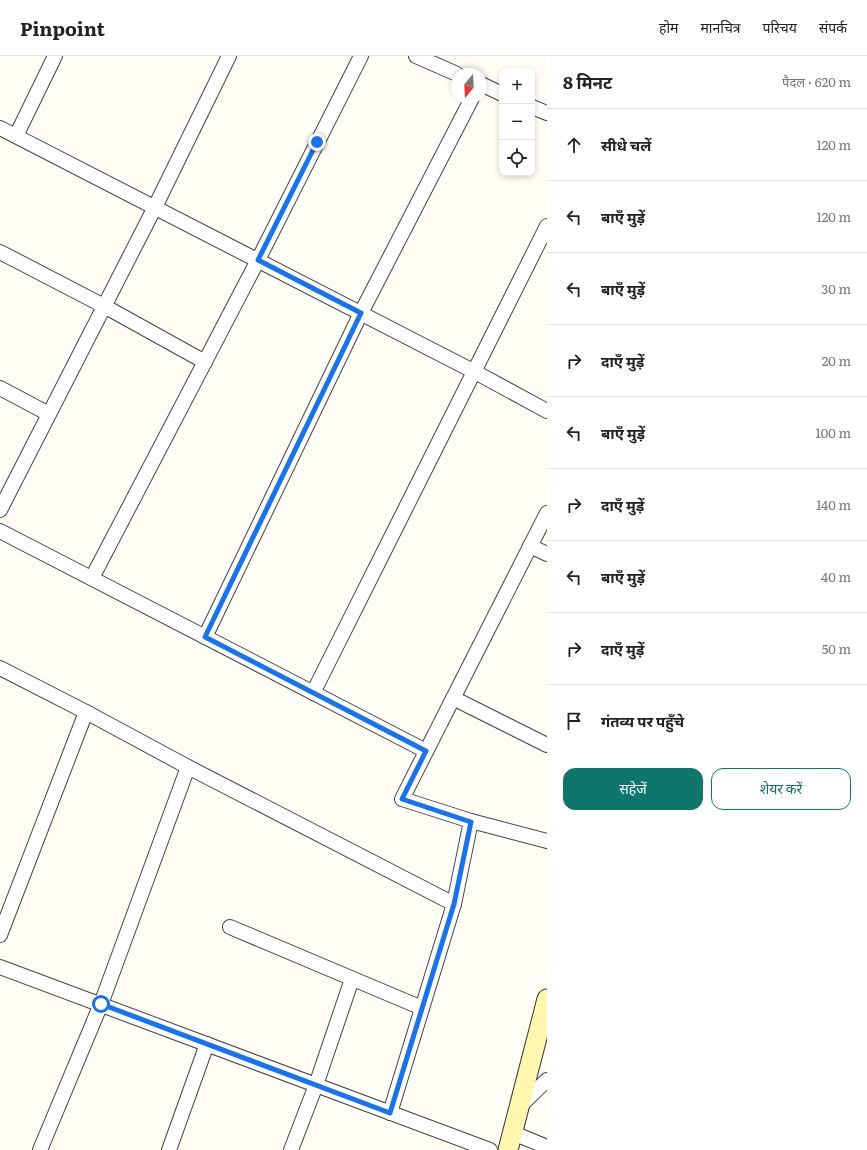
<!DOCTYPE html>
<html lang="hi">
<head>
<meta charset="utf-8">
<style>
	:root { --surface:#fff; --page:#f2f2f2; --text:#222; --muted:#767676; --line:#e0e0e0; --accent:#0f766e }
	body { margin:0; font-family:Literata,"Noto Sans Devanagari",serif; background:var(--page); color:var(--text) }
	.controls { position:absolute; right:12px; top:12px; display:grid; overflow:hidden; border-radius:8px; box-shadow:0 2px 6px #0003 }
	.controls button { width:36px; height:36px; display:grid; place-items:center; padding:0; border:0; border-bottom:1px solid var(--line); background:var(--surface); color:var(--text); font:20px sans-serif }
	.compass { position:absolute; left:451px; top:12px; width:36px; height:36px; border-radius:50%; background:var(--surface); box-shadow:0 2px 6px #0003; rotate:198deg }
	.stop { position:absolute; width:12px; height:12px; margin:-9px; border:3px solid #1a73e8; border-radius:50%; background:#fff }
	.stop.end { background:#1a73e8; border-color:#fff; box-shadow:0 1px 4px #0008 }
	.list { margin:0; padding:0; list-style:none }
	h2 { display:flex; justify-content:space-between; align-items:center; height:52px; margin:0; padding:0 16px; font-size:17px }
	h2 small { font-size:13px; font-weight:400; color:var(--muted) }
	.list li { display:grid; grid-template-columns:26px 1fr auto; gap:12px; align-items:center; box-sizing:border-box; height:72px; padding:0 16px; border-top:1px solid var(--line) }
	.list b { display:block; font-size:15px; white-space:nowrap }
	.list em { font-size:13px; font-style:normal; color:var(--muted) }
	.actions { display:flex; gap:8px; padding:12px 16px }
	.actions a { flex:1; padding:9px 0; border:1px solid var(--accent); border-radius:12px; text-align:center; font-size:14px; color:var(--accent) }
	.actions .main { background:var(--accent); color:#fff }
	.icon { flex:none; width:22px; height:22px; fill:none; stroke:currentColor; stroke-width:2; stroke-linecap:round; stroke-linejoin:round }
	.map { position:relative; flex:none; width:547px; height:1094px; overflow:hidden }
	header { display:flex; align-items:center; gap:24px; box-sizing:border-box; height:56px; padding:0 20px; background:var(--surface); border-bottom:1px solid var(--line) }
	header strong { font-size:19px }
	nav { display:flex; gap:22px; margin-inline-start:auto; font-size:14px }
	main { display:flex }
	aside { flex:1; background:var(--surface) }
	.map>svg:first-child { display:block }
</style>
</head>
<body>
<header>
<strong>Pinpoint</strong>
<nav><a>होम</a><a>मानचित्र</a><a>परिचय</a><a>संपर्क</a></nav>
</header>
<main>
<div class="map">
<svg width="547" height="1094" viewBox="0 0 547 1094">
	<rect width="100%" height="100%" fill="#fffdf5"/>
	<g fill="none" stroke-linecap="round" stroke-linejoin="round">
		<defs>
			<g id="street">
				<path d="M416 0 457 18"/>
				<path d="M481 28 502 38"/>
				<path d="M532 51 547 57"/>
				<path d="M0 72 475 316 547 355"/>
				<path d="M16 80 55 0"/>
				<path d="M0 196 104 250 205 306"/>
				<path d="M0 332 49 358"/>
				<path d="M0 454 155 151 229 0"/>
				<path d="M547 457 402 743 471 765 547 785"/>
				<path d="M0 475 426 695"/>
				<path d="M530 490 547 498"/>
				<path d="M92 522 258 204 361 0"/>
				<path d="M205 581 361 257 472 42"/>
				<path d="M0 612 86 656 188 711 454 848"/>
				<path d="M313 637 547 170"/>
				<path d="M453 642 547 689"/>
				<path d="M230 871 422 952"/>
				<path d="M0 879 86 656"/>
				<path d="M0 911 490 1094"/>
				<path d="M519 1051 547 1024"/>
				<path d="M390 1057 454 848 471 765"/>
				<path d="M513 1077 547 1091"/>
				<path d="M40 1094 101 948 188 711"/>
				<path d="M169 1094 207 988"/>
				<path d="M291 1094 316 1029 352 923"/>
			</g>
			<path id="secondary" d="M508 1094 547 943"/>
		</defs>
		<use href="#street" stroke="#444" stroke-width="16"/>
		<use href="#secondary" stroke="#333" stroke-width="21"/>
		<use href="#street" stroke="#fff" stroke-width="14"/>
		<use href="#secondary" stroke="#fff6b0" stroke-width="19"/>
	</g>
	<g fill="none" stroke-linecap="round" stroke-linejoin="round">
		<path stroke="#1a73e8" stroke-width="5" d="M101 948 390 1057 454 848 471 766 402 743 426 695 205 581 361 257 258 204 317 86"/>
	</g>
</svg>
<div class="controls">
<button>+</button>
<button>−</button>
<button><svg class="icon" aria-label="locate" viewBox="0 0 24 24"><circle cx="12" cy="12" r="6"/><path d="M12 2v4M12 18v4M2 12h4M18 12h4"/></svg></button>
</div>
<svg class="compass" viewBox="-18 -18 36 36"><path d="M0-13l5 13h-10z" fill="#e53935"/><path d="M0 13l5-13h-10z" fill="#767676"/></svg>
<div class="stop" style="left:101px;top:948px"></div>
<div class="stop end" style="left:317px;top:86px"></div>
</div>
<aside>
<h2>8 मिनट<small>पैदल · 620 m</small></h2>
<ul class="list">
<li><svg class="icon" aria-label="ahead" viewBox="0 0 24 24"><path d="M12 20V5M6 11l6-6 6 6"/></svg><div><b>सीधे चलें</b></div><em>120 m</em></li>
<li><svg class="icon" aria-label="left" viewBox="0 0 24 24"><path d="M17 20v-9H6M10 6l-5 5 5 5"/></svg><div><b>बाएँ मुड़ें</b></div><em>120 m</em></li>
<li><svg class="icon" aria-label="left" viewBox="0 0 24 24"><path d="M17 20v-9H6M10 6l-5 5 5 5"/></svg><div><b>बाएँ मुड़ें</b></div><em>30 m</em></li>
<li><svg class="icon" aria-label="right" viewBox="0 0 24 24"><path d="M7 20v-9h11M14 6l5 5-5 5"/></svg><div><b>दाएँ मुड़ें</b></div><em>20 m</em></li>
<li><svg class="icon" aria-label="left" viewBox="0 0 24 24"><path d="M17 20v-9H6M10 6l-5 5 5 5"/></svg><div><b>बाएँ मुड़ें</b></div><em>100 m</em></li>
<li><svg class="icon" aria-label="right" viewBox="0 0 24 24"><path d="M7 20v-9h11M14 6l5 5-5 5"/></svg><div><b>दाएँ मुड़ें</b></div><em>140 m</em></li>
<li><svg class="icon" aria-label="left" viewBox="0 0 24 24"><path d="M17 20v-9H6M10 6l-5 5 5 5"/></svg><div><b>बाएँ मुड़ें</b></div><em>40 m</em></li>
<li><svg class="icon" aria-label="right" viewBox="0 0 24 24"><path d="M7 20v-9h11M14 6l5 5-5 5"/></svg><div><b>दाएँ मुड़ें</b></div><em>50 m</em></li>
<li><svg class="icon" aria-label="arrive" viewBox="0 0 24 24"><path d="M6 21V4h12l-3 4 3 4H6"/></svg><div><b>गंतव्य पर पहुँचे</b></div></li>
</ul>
<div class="actions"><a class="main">सहेजें</a><a>शेयर करें</a></div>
</aside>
</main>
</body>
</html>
